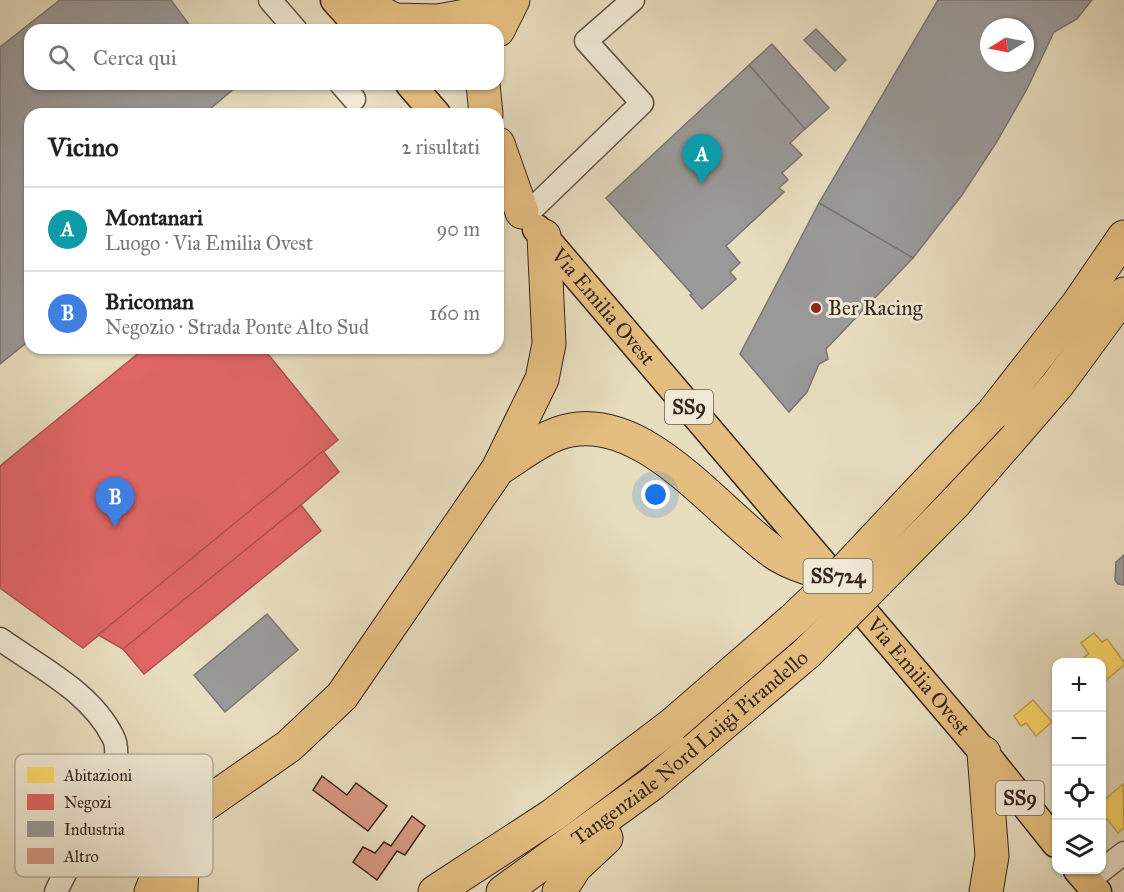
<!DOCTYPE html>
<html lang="it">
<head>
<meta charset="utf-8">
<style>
	:root { --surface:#fff; --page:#f6f6f6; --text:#222; --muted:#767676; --line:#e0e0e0; --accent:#1a73e8 }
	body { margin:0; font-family:"IM FELL Great Primer",serif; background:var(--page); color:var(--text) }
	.controls { position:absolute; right:18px; bottom:18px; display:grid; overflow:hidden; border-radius:12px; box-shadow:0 2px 4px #0004 }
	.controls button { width:54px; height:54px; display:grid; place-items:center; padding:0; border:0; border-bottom:2px solid var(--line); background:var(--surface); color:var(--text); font:30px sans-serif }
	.compass { position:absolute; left:980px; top:18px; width:54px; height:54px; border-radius:50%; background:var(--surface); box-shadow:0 2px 4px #0004; rotate:260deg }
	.you { position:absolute; left:656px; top:495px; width:21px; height:21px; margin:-15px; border:4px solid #fff; border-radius:50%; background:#1a73e8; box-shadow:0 0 0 9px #1a73e833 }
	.badge { display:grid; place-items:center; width:39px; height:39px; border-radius:50%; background:var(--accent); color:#fff; font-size:20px; font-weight:700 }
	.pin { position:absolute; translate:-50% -50px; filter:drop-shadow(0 2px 3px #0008) }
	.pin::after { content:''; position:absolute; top:32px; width:21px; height:18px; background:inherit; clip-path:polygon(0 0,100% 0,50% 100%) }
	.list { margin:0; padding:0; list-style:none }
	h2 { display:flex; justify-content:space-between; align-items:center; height:78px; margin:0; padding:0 24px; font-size:26px }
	h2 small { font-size:20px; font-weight:400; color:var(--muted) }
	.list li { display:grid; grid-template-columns:39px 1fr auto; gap:18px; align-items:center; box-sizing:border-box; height:84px; padding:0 24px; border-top:2px solid var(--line) }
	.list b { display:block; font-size:22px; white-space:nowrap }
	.list p { margin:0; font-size:20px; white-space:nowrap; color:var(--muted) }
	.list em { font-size:20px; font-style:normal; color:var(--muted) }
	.icon { flex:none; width:33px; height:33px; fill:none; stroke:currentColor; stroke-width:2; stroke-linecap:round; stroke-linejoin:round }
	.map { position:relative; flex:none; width:1124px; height:892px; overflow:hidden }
	.search { position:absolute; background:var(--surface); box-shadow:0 2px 4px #0004; left:24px; top:24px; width:480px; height:66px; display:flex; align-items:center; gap:15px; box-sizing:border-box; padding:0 21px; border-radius:18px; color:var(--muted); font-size:22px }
	.panel { position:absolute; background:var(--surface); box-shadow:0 2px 4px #0004; left:24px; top:108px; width:480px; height:246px; border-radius:18px }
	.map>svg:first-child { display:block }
</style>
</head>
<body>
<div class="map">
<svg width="1124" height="892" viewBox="0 0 1124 892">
	<rect width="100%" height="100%" fill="#e7ddbf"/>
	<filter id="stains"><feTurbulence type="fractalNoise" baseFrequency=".00333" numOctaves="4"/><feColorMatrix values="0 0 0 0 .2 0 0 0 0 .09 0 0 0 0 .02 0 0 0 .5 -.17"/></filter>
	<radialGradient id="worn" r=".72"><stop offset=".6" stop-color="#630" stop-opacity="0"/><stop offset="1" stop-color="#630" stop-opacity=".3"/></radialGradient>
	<g fill="#ffd966" stroke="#c3a350" stroke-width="1.5">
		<path d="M1094 633 1102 642 1107 639 1124 662V665L1104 682 1102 678V662H1089L1084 657 1089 654 1081 643Z"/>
		<path d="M1033 700 1052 722 1036 736 1026 723 1021 726 1014 716Z"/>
		<path d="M1123 784 1124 828 1118 833 1107 819 1104 821 1102 818V802Z"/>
	</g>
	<g fill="#e06666" stroke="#ae5250" stroke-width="1.5">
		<path d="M145 348H263L338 440 83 648 0 588V466Z"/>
		<path d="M323 451 339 472 301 505 123 649 98 635Z"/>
		<path d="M301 505 321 531 144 674 123 649Z"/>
	</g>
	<g fill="#999" stroke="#7c7674" stroke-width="1.5" fill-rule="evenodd">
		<path d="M60 0H171L193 30H30V84H234L236 87 204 114H30V340L0 364V47Z"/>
		<path d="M938 0H1092L1077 19 1054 32 1027 89 996 143 962 195 913 258 819 203ZM989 27H1025V63H989Z"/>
		<path d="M816 29 846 60 835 71 804 40Z"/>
		<path d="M772 44 829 108 805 129 749 65Z"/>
		<path d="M749 65 805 129 790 143 802 155 782 173 788 180 779 188 784 192 726 246 740 263 730 272 736 279 702 309 690 295 692 294 606 198Z"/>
		<path d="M819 203 913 258 826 349 828 359 819 364 807 392 789 412 740 354Z"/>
		<path d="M1124 555V585L1118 584 1115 580 1116 562Z"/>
		<path d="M267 614 298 650 225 712 194 675Z"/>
	</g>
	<g fill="#d69782" stroke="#38251e" stroke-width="1.5">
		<path d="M322 776 347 795 356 783 387 806 368 831 313 790Z"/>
		<path d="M412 816 425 826 405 855 397 851 377 880 353 862 363 847 375 853 384 842 391 846Z"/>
	</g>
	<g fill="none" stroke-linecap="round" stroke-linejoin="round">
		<defs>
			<g id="minor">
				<path d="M270 0 296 30"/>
				<path d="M341 84 354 99"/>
				<path d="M525 216 642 103 586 41 633 0"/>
				<path d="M0 639C39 667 91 692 113 737 120 749 114 778 109 791 95 826 71 857 56 892"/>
				<path d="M1088 881 1124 853"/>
			</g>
			<g id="major">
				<path d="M335 0 362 30"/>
				<path d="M410 84 436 114"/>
				<path id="s1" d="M537 229 984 753 1056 843"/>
				<path d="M1078 870 1097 892"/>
			</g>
			<g id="highway">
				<path d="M354 0 395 20 438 21 471 15 496 0"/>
				<path d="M498 30 513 0"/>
				<path d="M483 84 486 114"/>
				<path d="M498 144 522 212"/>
				<path d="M992 414 1078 304 1124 237"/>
				<path d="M498 469C519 456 546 434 571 430 646 416 716 510 772 551 789 564 815 570 835 578"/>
				<path d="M954 504 1058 384 1124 294"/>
				<path d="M984 753 992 856 986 892"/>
				<path d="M151 892 176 832 200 808 289 746 342 696 498 469 542 379 549 344 544 236"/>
				<path d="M181 892 182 860 191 836"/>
				<path d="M435 892 553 815 672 725"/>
				<path id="s2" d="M503 892 653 783 807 653"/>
				<path d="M559 892 575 867 606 838"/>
			</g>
		</defs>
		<use href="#minor" stroke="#645346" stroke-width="25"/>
		<use href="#major" stroke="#38251e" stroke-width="31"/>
		<use href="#highway" stroke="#38251e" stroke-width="35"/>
		<use href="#minor" stroke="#efe9d5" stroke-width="22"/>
		<use href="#major" stroke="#e4be80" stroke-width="28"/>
		<use href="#highway" stroke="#e4be80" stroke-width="33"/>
		<defs>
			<g id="highway-bridge">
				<path d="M807 653 954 504"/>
				<path d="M672 725 794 619 846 569 992 414"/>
			</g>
		</defs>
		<use href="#highway-bridge" stroke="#38251e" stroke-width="35" stroke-linecap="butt"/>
		<use href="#highway-bridge" stroke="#e4be80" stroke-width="33"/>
	</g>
	<circle fill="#8f2418" stroke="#efe9d5" stroke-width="2" cx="816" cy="308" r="6"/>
	<g text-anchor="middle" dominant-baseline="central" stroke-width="6" stroke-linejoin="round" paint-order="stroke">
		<g fill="#efe9d5" stroke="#6f6055" stroke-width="1.5">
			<rect x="665" y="390" width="48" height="34" rx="4.5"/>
			<rect x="803.5" y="559" width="69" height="34" rx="4.5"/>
			<rect x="996" y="781" width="48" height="34" rx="4.5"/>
		</g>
		<g font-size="20" font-weight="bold" fill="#38251e">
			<text x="689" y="407">SS9</text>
			<text x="838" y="576">SS724</text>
			<text x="1020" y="798">SS9</text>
		</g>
		<g font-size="21" fill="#38251e" stroke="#efe9d5">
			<text stroke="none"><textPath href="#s1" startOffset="102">Via Emilia Ovest</textPath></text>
			<text stroke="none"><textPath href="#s1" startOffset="588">Via Emilia Ovest</textPath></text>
			<text stroke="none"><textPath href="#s2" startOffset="236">Tangenziale Nord Luigi Pirandello</textPath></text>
		</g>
		<g font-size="21" fill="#38251e" stroke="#efe9d5" text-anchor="start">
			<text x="828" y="308">Ber Racing</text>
		</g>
	</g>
	<rect x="15" y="754" width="198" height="123" rx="9" fill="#efe9d5" stroke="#b8ae9e" stroke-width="1.5"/>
	<rect x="27" y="767" width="27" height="16" fill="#ffd966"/>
	<rect x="27" y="794" width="27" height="16" fill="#e06666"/>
	<rect x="27" y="821" width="27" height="16" fill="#999"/>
	<rect x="27" y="848" width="27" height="16" fill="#d69782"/>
	<g font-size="16" fill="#38251e">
		<text x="64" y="781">Abitazioni</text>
		<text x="64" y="808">Negozi</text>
		<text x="64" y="835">Industria</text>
		<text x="64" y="862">Altro</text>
	</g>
	<rect width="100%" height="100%" filter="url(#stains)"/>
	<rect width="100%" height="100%" fill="url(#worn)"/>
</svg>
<div class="controls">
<button>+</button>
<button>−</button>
<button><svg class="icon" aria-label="locate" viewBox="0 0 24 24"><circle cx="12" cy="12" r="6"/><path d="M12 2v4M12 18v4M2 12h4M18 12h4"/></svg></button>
<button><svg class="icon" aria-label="layers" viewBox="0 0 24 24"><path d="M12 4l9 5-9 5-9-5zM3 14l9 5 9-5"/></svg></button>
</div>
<svg class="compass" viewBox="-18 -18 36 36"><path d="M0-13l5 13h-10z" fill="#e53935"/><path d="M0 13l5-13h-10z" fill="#767676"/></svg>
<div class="you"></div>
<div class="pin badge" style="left:702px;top:184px;background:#0f9aa8">A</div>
<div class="pin badge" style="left:115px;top:527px;background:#3f7fe0">B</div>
<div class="search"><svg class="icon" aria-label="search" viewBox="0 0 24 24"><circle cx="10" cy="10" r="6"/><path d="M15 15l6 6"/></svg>Cerca qui</div>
<section class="panel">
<h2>Vicino<small>2 risultati</small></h2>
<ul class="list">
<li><span class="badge" style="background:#0f9aa8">A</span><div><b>Montanari</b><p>Luogo · Via Emilia Ovest</p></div><em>90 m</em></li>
<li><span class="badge" style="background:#3f7fe0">B</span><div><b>Bricoman</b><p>Negozio · Strada Ponte Alto Sud</p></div><em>160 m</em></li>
</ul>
</section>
</div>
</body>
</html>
